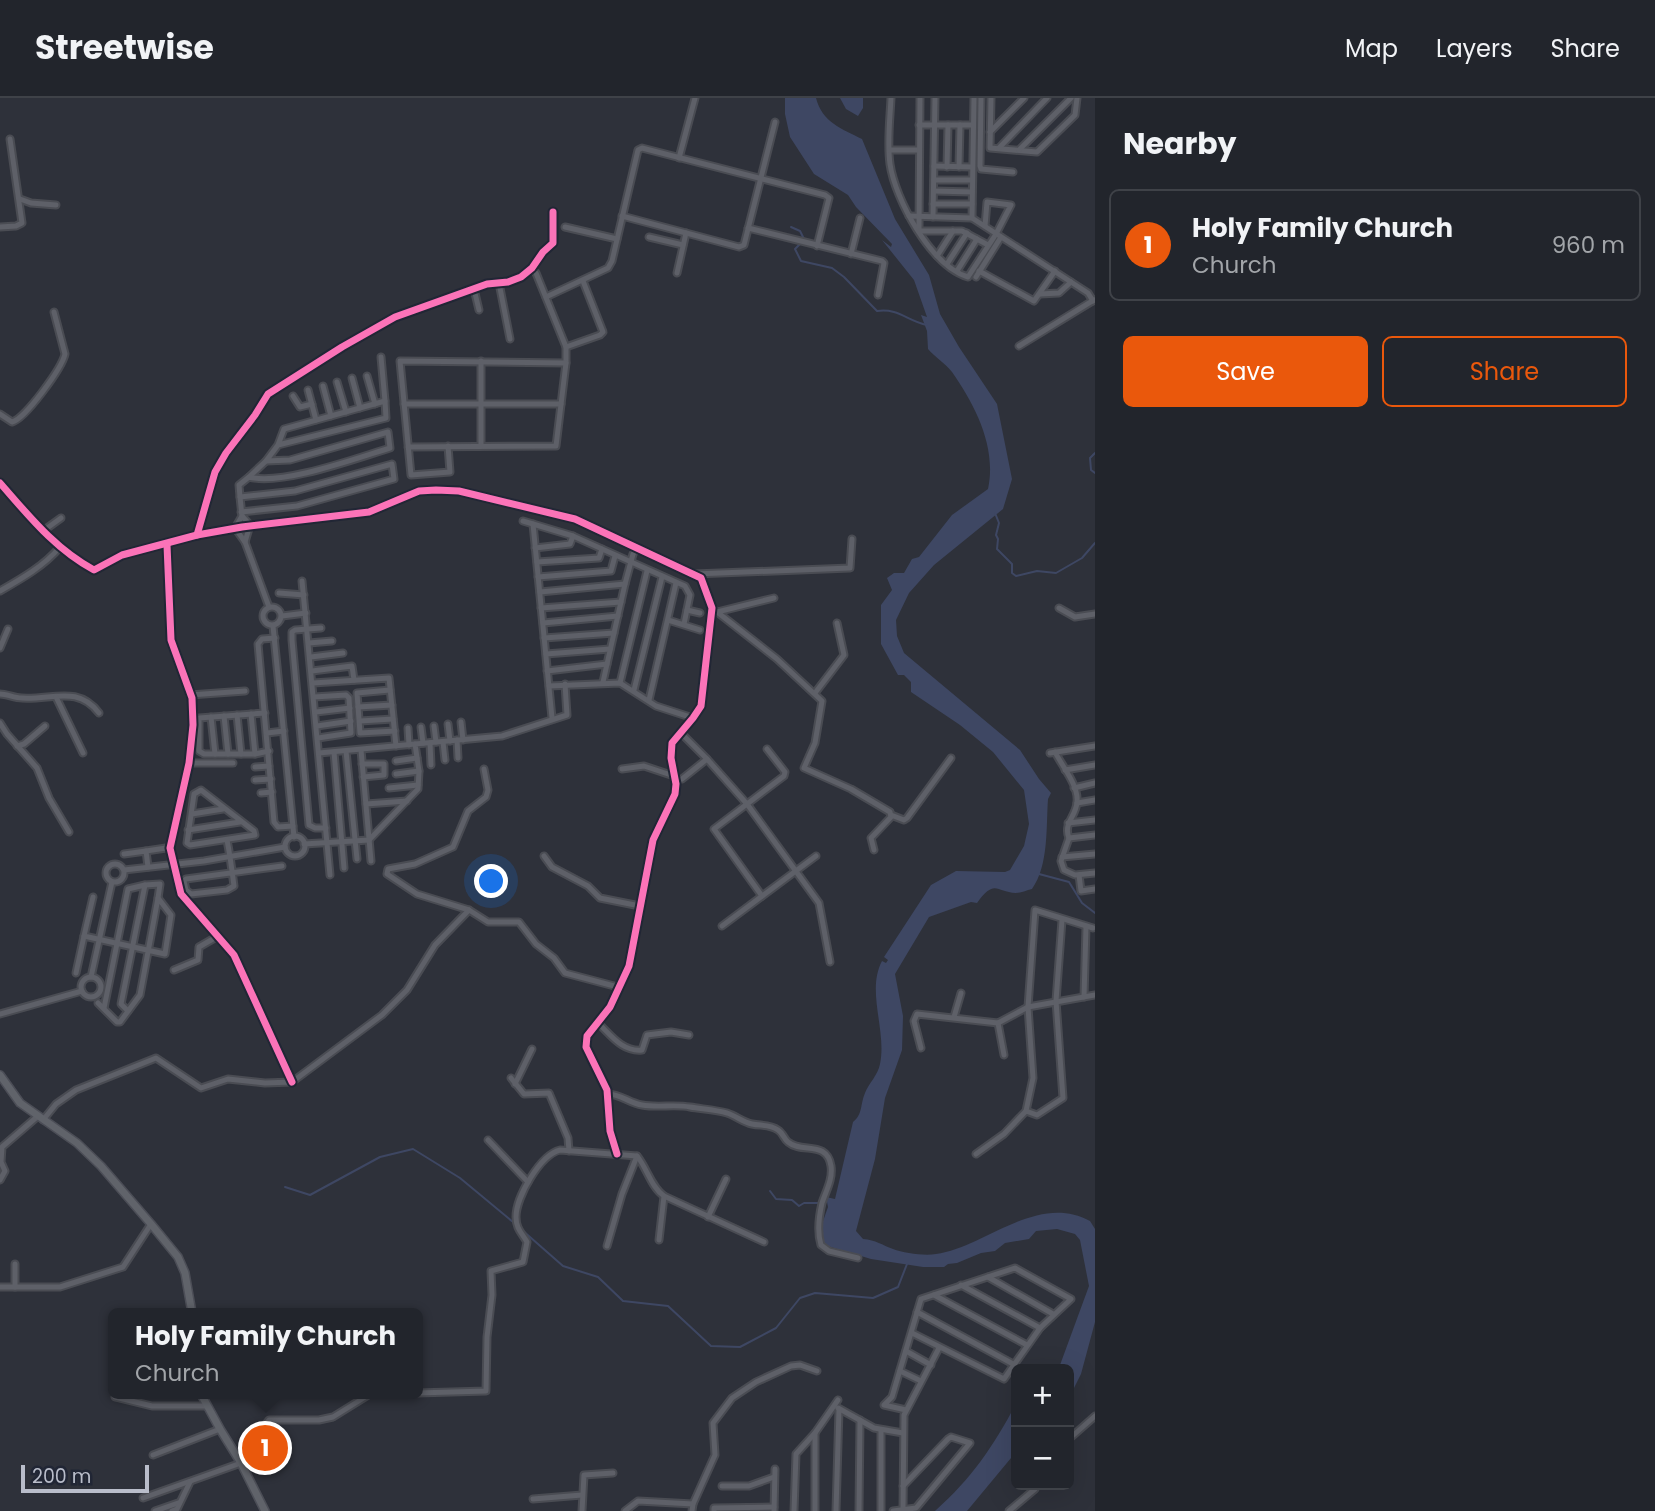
<!DOCTYPE html>
<html lang="en">
<head>
<meta charset="utf-8">
<style>
	:root { --surface:#22252c; --page:#2a2d34; --text:#f1f3f6; --muted:#a2a5a9; --line:#3f4248; --accent:#ea580c }
	body { margin:0; font-family:Poppins,sans-serif; background:var(--page); color:var(--text) }
	.controls { position:absolute; right:21px; bottom:21px; display:grid; overflow:hidden; border-radius:10px; box-shadow:0 7px 28px #0002 }
	.controls button { width:63px; height:63px; display:grid; place-items:center; padding:0; border:0; border-bottom:2px solid var(--line); background:var(--surface); color:var(--text); font:35px sans-serif }
	.scale { position:absolute; left:21px; bottom:18px; width:128px; box-sizing:border-box; padding-left:7px; border:4px solid #b9bdca; border-top:0; font-size:19px; line-height:24px; white-space:nowrap; color:#b9bdca; -webkit-text-stroke:5px #212635; paint-order:stroke }
	.you { position:absolute; left:492px; top:784px; width:24px; height:24px; margin:-18px; border:5px solid #fff; border-radius:50%; background:#1a73e8; box-shadow:0 0 0 10px #1a73e833 }
	.badge { display:grid; place-items:center; width:46px; height:46px; border-radius:50%; background:var(--accent); color:#fff; font-size:23px; font-weight:700 }
	.pin { position:absolute; translate:-50% -50%; border:4px solid #fff; box-shadow:0 2px 7px #0006 }
	.popup { position:absolute; left:108px; top:1210px; width:315px; height:91px; box-sizing:border-box; display:grid; place-content:center; border-radius:10px; background:var(--surface); filter:drop-shadow(0 2px 5px #0005); font-size:23px; white-space:nowrap; color:var(--muted) }
	.popup b { font-size:26px; color:var(--text) }
	.popup::after { content:''; position:absolute; left:50%; top:100%; margin-left:-14px; border:14px solid transparent; border-top-color:var(--surface) }
	.list { margin:0; padding:0; list-style:none }
	h2 { display:flex; justify-content:space-between; align-items:center; height:91px; margin:0; padding:0 28px; font-size:30px }
	h2 small { font-size:23px; font-weight:400; color:var(--muted) }
	.list li { display:grid; grid-template-columns:46px 1fr auto; gap:21px; align-items:center; box-sizing:border-box; height:112px; margin:0 14px 14px; padding:0 14px; border:2px solid var(--line); border-radius:10px }
	.list b { display:block; font-size:26px; white-space:nowrap }
	.list p { margin:0; font-size:23px; white-space:nowrap; color:var(--muted) }
	.list em { font-size:23px; font-style:normal; color:var(--muted) }
	.actions { display:flex; gap:14px; padding:21px 28px }
	.actions a { flex:1; padding:16px 0; border:2px solid var(--accent); border-radius:10px; text-align:center; font-size:24px; color:var(--accent) }
	.actions .main { background:var(--accent); color:#fff }
	.map { position:relative; flex:none; width:1095px; height:1413px; overflow:hidden }
	header { display:flex; align-items:center; gap:42px; box-sizing:border-box; height:98px; padding:0 35px; background:var(--surface); border-bottom:2px solid var(--line) }
	header strong { font-size:33px }
	nav { display:flex; gap:38px; margin-inline-start:auto; font-size:24px }
	main { display:flex }
	aside { flex:1; background:var(--surface) }
	.map>svg:first-child { display:block }
</style>
</head>
<body>
<header>
<strong>Streetwise</strong>
<nav><a>Map</a><a>Layers</a><a>Share</a></nav>
</header>
<main>
<div class="map">
<svg width="1095" height="1413" viewBox="0 0 1095 1413">
	<rect width="100%" height="100%" fill="#2e313a"/>
	<g fill="#3e4763">
		<path d="M785 0H816C822 24 842 31 862 41L895 121 929 177 940 216 959 249 997 306 1012 381 1003 411 934 467 909 495 896 522 897 538 904 555 1020 652 1039 681 1051 695 1048 701C1046 729 1049 767 1032 791 1027 792 1021 795 1016 795 996 794 995 780 977 805L971 804 929 819 895 876 903 918 902 952 885 1000 875 1061 856 1133 863 1141C876 1142 882 1147 893 1151 904 1155 924 1158 936 1156 984 1150 1037 1094 1090 1123L1095 1131V1224L1081 1276 1072 1294 1069 1295V1271H1056L1060 1267 1089 1188 1080 1142 1075 1136 1057 1131 1036 1133 1029 1141 1005 1145 995 1153 981 1155 957 1165 948 1166 944 1169H923L871 1161 824 1147 821 1142 822 1126 828 1109 826 1099 835 1101 853 1024C863 1016 860 1007 865 995 869 985 878 977 880 966 887 933 866 893 882 863L886 865 888 862 884 859 931 787 956 773 1005 774 1010 772 1024 748 1029 726 1024 692 993 654 960 627 911 594V584L904 577H898L881 546V507L892 492 887 480 894 475H904L912 461 919 459 952 417 988 391C997 349 975 307 952 274 945 265 935 259 928 251L927 233 921 217 927 219 914 182 882 142 891 149 892 146 856 109 848 97 814 76 790 39 785 16Z"/>
		<path d="M840 0H863V10L858 18 846 11Z"/>
		<path d="M1016 1306V1354L967 1413H935C972 1380 992 1350 1016 1306Z"/>
	</g>
	<g fill="none" stroke-linecap="round" stroke-linejoin="round">
		<g stroke="#3e4763" stroke-width="2">
			<path d="M791 129 800 133 804 141"/>
			<path d="M801 145 795 151 801 163 832 170 844 179 877 213C899 210 907 223 927 227"/>
			<path d="M1095 355 1090 360 1091 372 1095 375"/>
			<path d="M995 415 999 425 996 437 998 441 997 451 1012 466V475L1016 478 1037 473 1056 475 1082 460 1095 445"/>
			<path d="M1039 776 1069 784 1082 805 1095 815"/>
			<path d="M285 1089 310 1097 380 1059 413 1051 460 1080 513 1124"/>
			<path d="M770 1093 776 1101 792 1102 799 1108 804 1105H819"/>
			<path d="M522 1132 563 1168 598 1179 623 1203 668 1208 711 1248 740 1249 776 1230 800 1200 815 1195 873 1200 898 1189 907 1166"/>
		</g>
		<defs>
			<g id="minor">
				<path d="M891 0C890 21 887 45 890 66 895 101 931 168 968 179L996 136 1011 107 987 104 985 128"/>
				<path d="M981 0 980 68 981 71 1013 74"/>
				<path d="M991 0 990 50 1037 54 1075 17 1077 0"/>
				<path d="M919 27H973"/>
				<path d="M990 34 1024 0"/>
				<path d="M999 50 1047 0"/>
				<path d="M890 52H919"/>
				<path d="M1019 52 1071 0"/>
				<path d="M679 60 695 0"/>
				<path d="M934 68 972 69"/>
				<path d="M947 69 948 27"/>
				<path d="M959 69 960 27"/>
				<path d="M934 82H972"/>
				<path d="M934 93 972 94"/>
				<path d="M20 101 31 105 56 107"/>
				<path d="M933 106H972"/>
				<path d="M622 118 739 149 744 147 775 24"/>
				<path d="M909 118 972 120 1088 195 1093 203"/>
				<path d="M933 119 935 0"/>
				<path d="M972 120 974 0"/>
				<path d="M0 129 16 128 22 125 10 41"/>
				<path d="M565 129 617 141"/>
				<path d="M748 130 882 163 884 165 878 197"/>
				<path d="M919 131 920 0"/>
				<path d="M920 133H962L988 147"/>
				<path d="M649 139 683 147"/>
				<path d="M851 156 860 120"/>
				<path d="M937 158 953 133"/>
				<path d="M947 166 967 135"/>
				<path d="M957 173 977 141"/>
				<path d="M979 173 1034 203 1055 173"/>
				<path d="M536 175 566 249V265"/>
				<path d="M677 175 686 135"/>
				<path d="M976 179 1001 139"/>
				<path d="M499 185 510 241"/>
				<path d="M474 191 479 212"/>
				<path d="M1040 196 1059 195 1071 184"/>
				<path d="M546 199 608 170 612 163 638 52 642 50 825 97 829 100 817 148"/>
				<path d="M1019 248 1094 202"/>
				<path d="M566 249 600 237 603 234 583 183"/>
				<path d="M381 259 385 303"/>
				<path d="M481 263V348"/>
				<path d="M367 278 375 306"/>
				<path d="M352 280 360 310"/>
				<path d="M337 284 346 314"/>
				<path d="M323 288 331 318"/>
				<path d="M308 292 316 322"/>
				<path d="M293 298 300 309 312 306"/>
				<path d="M404 306H561"/>
				<path d="M0 316 12 324C25 321 62 270 65 256L54 214"/>
				<path d="M408 349 556 348 566 265 400 263 411 377 450 374 448 348"/>
				<path d="M249 379 266 363"/>
				<path d="M0 385C29 418 55 451 94 472L122 457 197 437 242 429 369 414 419 393 436 392 459 393 575 421 701 480 712 510 701 608 693 620 672 645 671 660 676 686 675 696 653 742 629 868 610 909 587 938 586 949 607 992 610 1033 617 1056"/>
				<path d="M240 399 242 418 235 430 245 444 269 509"/>
				<path d="M241 414 297 408 394 381 392 366 295 393 240 399 239 387 249 379C281 388 357 360 390 350L388 334 290 362 266 363 278 347 284 331 385 303 386 320 278 347"/>
				<path d="M242 418 250 427 245 444"/>
				<path d="M523 423 573 438 685 488 690 497 684 526"/>
				<path d="M533 426 552 620"/>
				<path d="M43 433 61 420"/>
				<path d="M197 437 215 374 226 355 255 317 268 296 342 249 395 219 487 186 508 184 521 179 532 170 543 154 553 145V114"/>
				<path d="M167 447 171 542 192 600 193 627 189 665 170 750 181 796 234 857 292 984"/>
				<path d="M535 450 570 446 573 438"/>
				<path d="M537 464 599 460 602 451"/>
				<path d="M694 476 850 470 852 441"/>
				<path d="M538 479 611 473 615 458"/>
				<path d="M302 483 330 777"/>
				<path d="M0 493C21 481 44 468 60 449"/>
				<path d="M540 494 625 486"/>
				<path d="M279 495 304 497"/>
				<circle cx="272" cy="518" r="9"/>
				<path d="M541 510 621 504"/>
				<path d="M712 510 777 561 822 603 815 645 804 670 851 691 890 714 891 719 871 740 874 752"/>
				<path d="M1059 510 1075 519 1095 516"/>
				<path d="M687 512 700 515"/>
				<path d="M717 514 774 500"/>
				<path d="M282 518 306 515"/>
				<path d="M668 522 700 532"/>
				<path d="M543 525 618 518"/>
				<path d="M273 528 294 739"/>
				<path d="M321 530 295 532 292 534V542L309 727 315 730H326"/>
				<path d="M275 540 262 541 258 546 274 724 278 729 293 728"/>
				<path d="M544 540 614 535"/>
				<path d="M309 545 332 543"/>
				<path d="M0 550 8 531"/>
				<path d="M546 556 610 551"/>
				<path d="M311 559 343 555"/>
				<path d="M312 573 352 568 354 582"/>
				<path d="M547 573 607 566"/>
				<path d="M603 584 625 486 633 456 637 450"/>
				<path d="M313 585 389 580 396 648"/>
				<path d="M620 585 647 473"/>
				<path d="M549 588 620 585 656 608 693 620"/>
				<path d="M390 592 357 595 360 635 395 633"/>
				<path d="M634 592 662 479"/>
				<path d="M815 595 844 557 837 525"/>
				<path d="M0 596C7 596 14 600 22 600 52 602 78 587 99 615"/>
				<path d="M190 597 245 593"/>
				<path d="M56 599 83 655"/>
				<path d="M314 599 346 597 349 600 351 635 318 640"/>
				<path d="M649 602 676 485"/>
				<path d="M358 609 392 607"/>
				<path d="M316 614 350 610"/>
				<path d="M265 615 199 620V653L204 656H255L269 653"/>
				<path d="M251 616 255 656"/>
				<path d="M237 617 241 656"/>
				<path d="M224 618 228 656"/>
				<path d="M211 619 215 656"/>
				<path d="M360 623 393 621"/>
				<path d="M461 624 463 642"/>
				<path d="M0 625 7 636 37 670 49 700 69 734"/>
				<path d="M448 626 450 643"/>
				<path d="M317 628 351 623"/>
				<path d="M434 628 436 644"/>
				<path d="M421 629 423 645"/>
				<path d="M408 630 409 647"/>
				<path d="M267 635 284 633"/>
				<path d="M681 635 707 661 747 706 819 805 830 864"/>
				<path d="M457 642 458 660"/>
				<path d="M443 644 445 662"/>
				<path d="M430 645 431 667"/>
				<path d="M17 648 24 646 45 628"/>
				<path d="M361 652 371 763"/>
				<path d="M346 653 357 761"/>
				<path d="M334 654 344 770"/>
				<path d="M1055 654C1062 668 1079 688 1077 704 1076 719 1063 725 1069 740L1061 763 1064 772 1075 777 1095 775"/>
				<path d="M319 655 415 646"/>
				<path d="M1050 655 1095 648"/>
				<path d="M396 663 417 660"/>
				<path d="M189 665H233"/>
				<path d="M362 666H384V677L363 679"/>
				<path d="M255 669 269 668"/>
				<path d="M484 671 488 692 486 699 468 713 453 749 415 766 388 771 387 776 417 796 469 812 488 824H519L536 846 554 860 565 875 618 889"/>
				<path d="M622 671 644 668 674 678"/>
				<path d="M1065 672 1095 667"/>
				<path d="M396 676 419 673"/>
				<path d="M682 681 707 661"/>
				<path d="M255 682 271 681"/>
				<path d="M389 690 418 687"/>
				<path d="M1074 690 1095 685"/>
				<path d="M201 692 254 733 255 737 190 747 187 745 194 696Z"/>
				<path d="M261 695 272 694"/>
				<path d="M1077 705 1095 702"/>
				<path d="M366 706 407 703"/>
				<path d="M192 716 223 711"/>
				<path d="M891 717 904 722 907 720 951 660"/>
				<path d="M1068 725 1095 722"/>
				<path d="M188 732 240 724"/>
				<circle cx="295" cy="748" r="10"/>
				<path d="M1069 740 1095 737"/>
				<path d="M227 742C230 757 232 772 234 788L227 792 191 796 186 792 184 783 186 781 282 768"/>
				<path d="M304 746 369 742 418 691 419 673 415 646 502 638 567 617 565 586"/>
				<path d="M146 753 166 750"/>
				<path d="M124 756 146 753 148 769"/>
				<path d="M544 758 552 769 588 788 600 800 640 808"/>
				<path d="M1062 759 1095 756"/>
				<circle cx="115" cy="775" r="9"/>
				<path d="M124 772 204 763 285 749"/>
				<path d="M1079 777 1081 793 1095 791"/>
				<path d="M145 787 160 786 158 800"/>
				<path d="M762 798 714 731 784 678 785 674 767 651"/>
				<path d="M93 799 84 838 165 856 171 817 158 800 140 897 120 924H117L98 905"/>
				<path d="M722 828 816 758"/>
				<path d="M174 872 198 862 199 849 218 838"/>
				<path d="M76 875 84 838"/>
				<path d="M91 879 112 784"/>
				<circle cx="91" cy="889" r="10"/>
				<path d="M1084 899 1086 829"/>
				<path d="M104 910 128 791 145 787 121 906 128 913"/>
				<path d="M0 916 82 893"/>
				<path d="M954 919 961 895"/>
				<path d="M597 924C611 937 622 954 642 952L647 937 671 934 689 937"/>
				<path d="M998 925 1004 957"/>
				<path d="M921 950 914 923 917 916 998 925 1028 909 1095 897"/>
				<path d="M511 980 524 996 549 995 568 1040 569 1053"/>
				<path d="M515 986 532 951"/>
				<path d="M607 996C621 996 629 1005 642 1007 658 1010 674 1006 690 1009 702 1011 716 1012 727 1015 736 1018 743 1024 752 1026 761 1028 770 1026 778 1032 783 1035 784 1041 788 1044 802 1056 827 1042 831 1068 833 1081 826 1093 822 1105 819 1118 817 1134 821 1147L829 1153 858 1160"/>
				<path d="M1026 1013 1033 980 1028 909 1035 812 1093 830"/>
				<path d="M43 1022 56 1006 76 992 156 960 201 990 228 981 265 985 292 984 382 917 407 892 435 847 469 812"/>
				<path d="M488 1042 528 1084"/>
				<path d="M976 1056 1004 1036 1026 1013 1037 1017 1063 1000 1056 903 1062 822"/>
				<path d="M0 1082 5 1073 1 1064 2 1049 38 1018"/>
				<path d="M664 1098 764 1144"/>
				<path d="M708 1119 726 1081"/>
				<path d="M607 1148 622 1096 637 1058"/>
				<path d="M15 1166V1189"/>
				<path d="M988 1179 1053 1216"/>
				<path d="M961 1187 1040 1230"/>
				<path d="M0 1189H60L123 1169 151 1126"/>
				<path d="M934 1197 1027 1247"/>
				<path d="M917 1214 1015 1267"/>
				<path d="M906 1253 931 1267"/>
				<path d="M900 1273 921 1283"/>
				<path d="M417 1295 486 1293 487 1239 492 1197 491 1173 523 1164 527 1144C522 1135 516 1131 516 1119 516 1099 540 1057 560 1052L637 1058C647 1070 651 1089 664 1098L659 1142"/>
				<path d="M115 1299 152 1308H206"/>
				<path d="M838 1310 874 1330 903 1335"/>
				<path d="M906 1312 884 1307 892 1299 921 1201 1015 1170 1071 1201 1040 1230 1004 1281 912 1235"/>
				<path d="M881 1332V1413"/>
				<path d="M815 1335V1413"/>
				<path d="M1069 1341 1095 1318"/>
				<path d="M153 1357 220 1331"/>
				<path d="M239 1360 269 1322H319L333 1319 370 1296"/>
				<path d="M722 1388H749L774 1379"/>
				<path d="M143 1400 241 1365"/>
				<path d="M533 1401 582 1397"/>
				<path d="M903 1411 904 1317 939 1250"/>
				<path d="M155 1413 178 1405"/>
				<path d="M172 1413 177 1411 190 1384"/>
				<path d="M582 1413 584 1377 613 1375"/>
				<path d="M625 1413 638 1403 693 1406"/>
				<path d="M692 1413 693 1406 715 1357 713 1325 732 1300 756 1284 791 1268 800 1267 817 1273"/>
				<path d="M714 1413V1410L774 1409"/>
				<path d="M774 1413 775 1371"/>
				<path d="M794 1413 796 1356 815 1335 838 1302"/>
				<path d="M836 1413 839 1311"/>
				<path d="M859 1413 860 1322"/>
				<path d="M893 1413 916 1410 970 1345 951 1339 948 1341 903 1388"/>
				<path d="M1009 1413 1035 1391V1387"/>
			</g>
			<g id="major">
				<path d="M0 977 20 1005 77 1045 101 1068 151 1126 178 1159 185 1175 192 1215"/>
				<path d="M201 1296 220 1331 241 1365 265 1413"/>
			</g>
		</defs>
		<use href="#minor" stroke="#4a4c53" stroke-width="9"/>
		<use href="#major" stroke="#4c4e57" stroke-width="10"/>
		<use href="#minor" stroke="#5e6068" stroke-width="5"/>
		<use href="#major" stroke="#60636a" stroke-width="7"/>
		<defs>
			<g id="cycleway">
				<path d="M0 385C29 418 55 451 94 472L122 457 197 437 242 429 369 414 419 393 436 392 459 393 575 421 701 480 712 510 701 608 693 620 672 645 671 660 676 686 675 696 653 742 629 868 610 909 587 938 586 949 607 992 610 1033 617 1056"/>
				<path d="M197 437 215 374 226 355 255 317 268 296 342 249 395 219 487 186 508 184 521 179 532 170 543 154 553 145V114"/>
				<path d="M167 447 171 542 192 600 193 627 189 665 170 750 181 796 234 857 292 984"/>
			</g>
		</defs>
		<use href="#cycleway" stroke="#212635" stroke-width="11"/>
		<use href="#cycleway" stroke="#fb73b8" stroke-width="7"/>
	</g>
</svg>
<div class="controls">
<button>+</button>
<button>−</button>
</div>
<div class="scale">200 m</div>
<div class="you"></div>
<div class="pin badge" style="left:265px;top:1350px">1</div>
<div class="popup"><b>Holy Family Church</b>Church</div>
</div>
<aside>
<h2>Nearby<small></small></h2>
<ul class="list">
<li><span class="badge">1</span><div><b>Holy Family Church</b><p>Church</p></div><em>960 m</em></li>
</ul>
<div class="actions"><a class="main">Save</a><a>Share</a></div>
</aside>
</main>
</body>
</html>
